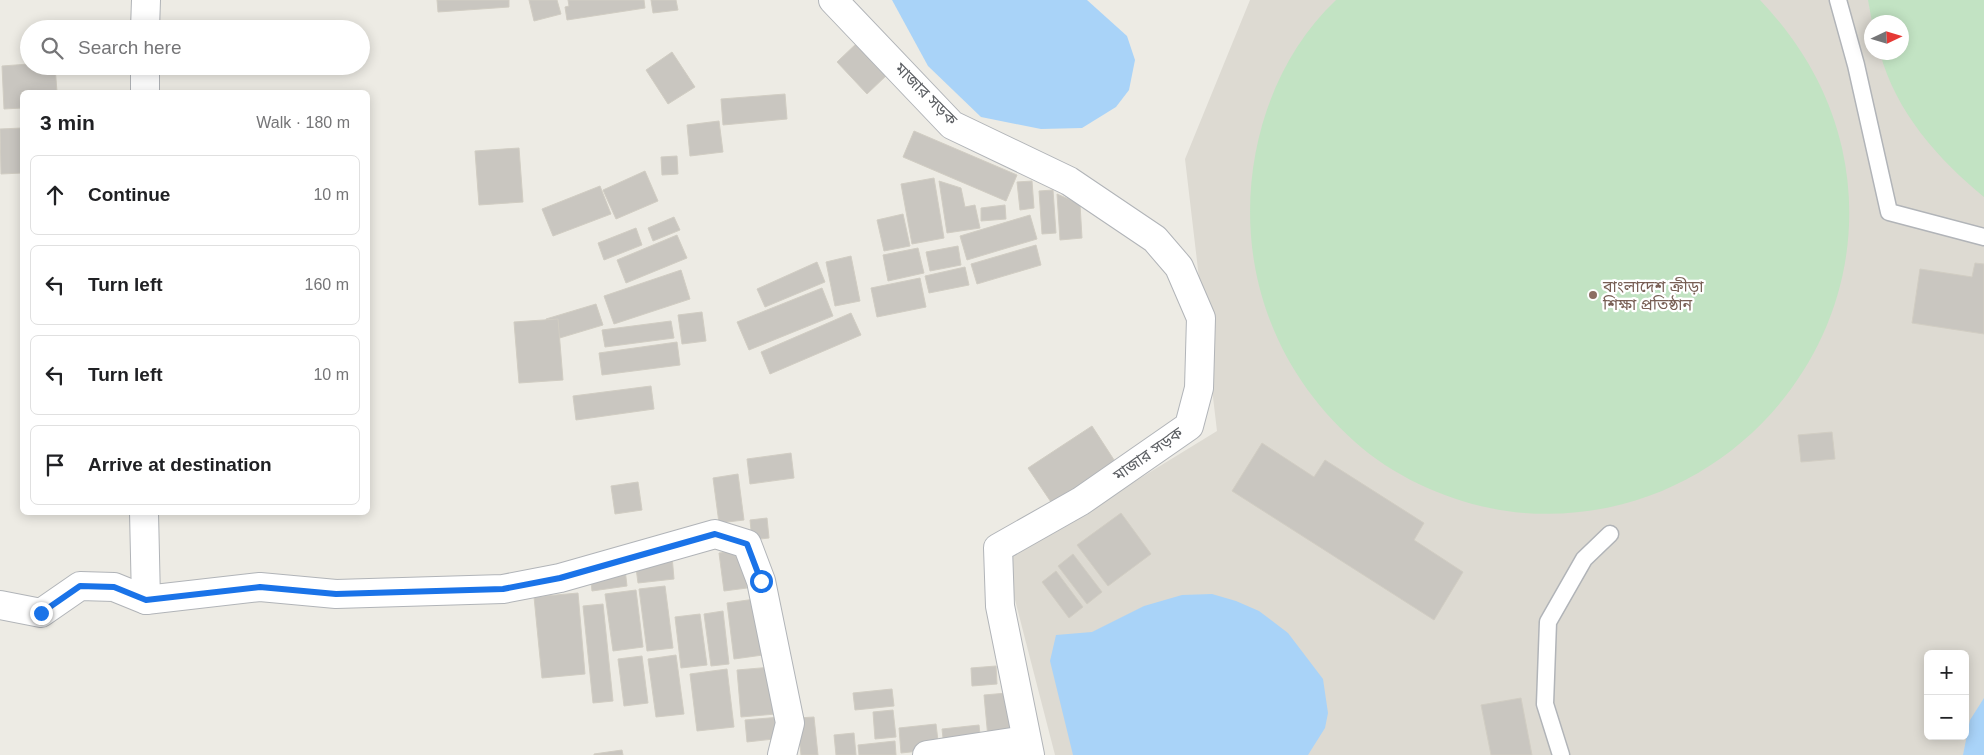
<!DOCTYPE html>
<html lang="en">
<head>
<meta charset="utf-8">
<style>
	:root { --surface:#fff; --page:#f2f2f2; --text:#202124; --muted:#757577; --line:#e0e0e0 }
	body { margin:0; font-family:Arial,"Noto Sans Bengali",sans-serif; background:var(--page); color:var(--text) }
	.controls { position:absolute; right:15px; bottom:15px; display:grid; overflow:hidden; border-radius:8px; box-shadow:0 2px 12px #0003 }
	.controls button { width:45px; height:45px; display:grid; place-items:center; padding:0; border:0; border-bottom:1px solid var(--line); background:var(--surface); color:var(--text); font:25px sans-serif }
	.compass { position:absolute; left:1864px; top:15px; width:45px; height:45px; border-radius:50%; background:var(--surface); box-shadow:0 2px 12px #0003; rotate:86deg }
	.stop { position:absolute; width:15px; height:15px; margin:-11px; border:4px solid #1a73e8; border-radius:50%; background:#fff }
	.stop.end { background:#1a73e8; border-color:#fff; box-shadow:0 1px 5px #0008 }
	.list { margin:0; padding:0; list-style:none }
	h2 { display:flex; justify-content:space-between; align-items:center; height:65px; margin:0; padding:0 20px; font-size:21px }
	h2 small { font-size:16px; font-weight:400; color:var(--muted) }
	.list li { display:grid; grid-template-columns:32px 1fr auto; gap:15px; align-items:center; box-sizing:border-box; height:80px; margin:0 10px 10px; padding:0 10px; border:1px solid var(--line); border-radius:8px }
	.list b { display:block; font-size:19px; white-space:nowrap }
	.list em { font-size:16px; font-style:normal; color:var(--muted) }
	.icon { flex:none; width:28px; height:28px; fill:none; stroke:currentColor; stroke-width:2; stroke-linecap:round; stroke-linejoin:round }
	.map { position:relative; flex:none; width:1984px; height:755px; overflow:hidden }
	.search { position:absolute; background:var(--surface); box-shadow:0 2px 12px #0003; left:20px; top:20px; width:350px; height:55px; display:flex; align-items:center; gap:12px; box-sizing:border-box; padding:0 18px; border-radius:28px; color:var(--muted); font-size:19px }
	.panel { position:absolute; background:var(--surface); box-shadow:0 2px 12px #0003; left:20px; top:90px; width:350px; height:425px; border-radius:8px }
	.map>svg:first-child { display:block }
</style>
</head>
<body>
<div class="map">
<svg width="1984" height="755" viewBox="0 0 1984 755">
	<rect width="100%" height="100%" fill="#edebe4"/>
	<path fill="#dddad2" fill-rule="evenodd" d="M1250 0H1984V755H1055L1005 561 1217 431 1185 159ZM1872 22H1902V52H1872ZM1928 654H1965V736H1928Z"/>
	<g fill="#c2e3c3">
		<path d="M1336 0H1760C1800 42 1829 91 1842 148 1886 344 1724 528 1524 513 1466 508 1407 485 1362 448 1304 399 1266 335 1254 261 1239 169 1267 65 1336 0Z"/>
		<path d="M1868 0H1984V197C1938 159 1896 112 1880 53L1902 52V22H1872Z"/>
	</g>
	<g fill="#a9d3f8">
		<path d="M892 0H1087L1127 36 1135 60 1129 90 1116 107 1082 128 1041 129 981 117 928 66Z"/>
		<path d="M1212 594 1236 601 1259 611 1288 633 1323 679 1328 713 1325 728 1308 755H1073L1050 661 1056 635 1092 632 1144 606 1182 595Z"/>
		<path d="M1984 698V755H1963L1970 720Z"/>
	</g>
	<g fill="#c9c6c0" stroke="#d1cdc3">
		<path d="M437 0H509V7L438 12Z"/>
		<path d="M529 0H557L561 14 534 21Z"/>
		<path d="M568 0H644L645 8 567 20 565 7 569 6Z"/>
		<path d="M651 0H676L678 10 653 13Z"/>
		<path d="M858 42 888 74 867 94 837 62Z"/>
		<path d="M672 52 695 87 668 104 646 70Z"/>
		<path d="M29 64V66H55L57 92H22V108L4 109 2 66Z"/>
		<path d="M785 94 787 119 723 125 721 99Z"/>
		<path d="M719 121 723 152 690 156 687 125Z"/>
		<path d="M22 128V173L1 174 0 129Z"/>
		<path d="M914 131 1017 175 1006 201 903 157Z"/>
		<path d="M519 148 523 202 479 205 475 151Z"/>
		<path d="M677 156 678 174 662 175 661 157Z"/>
		<path d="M645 171 658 201 616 219 603 190Z"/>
		<path d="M934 178 944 238 912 244 901 184Z"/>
		<path d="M939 181 961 188 965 207 975 205 980 228 947 233Z"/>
		<path d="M1032 181 1034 208 1020 210 1017 182Z"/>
		<path d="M600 186 611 214 553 236 542 209Z"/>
		<path d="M1053 190 1056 233 1042 234 1039 191Z"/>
		<path d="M1057 194 1080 204 1082 238 1060 240Z"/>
		<path d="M1005 205 1006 219 981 221V208Z"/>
		<path d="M903 214 910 246 884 251 877 220Z"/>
		<path d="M1030 215 1037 239 967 260 960 236Z"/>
		<path d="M674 217 680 230 653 241 648 228Z"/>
		<path d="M636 228 642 245 604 260 598 243Z"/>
		<path d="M677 235 687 258 626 283 617 260Z"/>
		<path d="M1036 245 1041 265 977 284 971 264Z"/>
		<path d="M958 246 961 265 930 271 926 252Z"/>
		<path d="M918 248 924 273 888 281 883 255Z"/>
		<path d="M851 256 860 301 835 306 826 262Z"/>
		<path d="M817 262 825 282 765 307 757 289Z"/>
		<path d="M1975 263 1984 264V334L1912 323 1920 269 1972 277Z"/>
		<path d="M965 267 969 285 929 293 925 276Z"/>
		<path d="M681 270 690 299 614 324 604 296Z"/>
		<path d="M920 278 926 307 877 317 871 288Z"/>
		<path d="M822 288 833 316 749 350 737 322Z"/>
		<path d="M596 304 603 325 553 340 546 319Z"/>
		<path d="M702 312 706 341 682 344 678 315Z"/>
		<path d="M851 313 861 335 770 374 761 352Z"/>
		<path d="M558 319 563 380 519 383 514 322Z"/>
		<path d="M671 321 674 338 605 347 602 330Z"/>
		<path d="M677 342 680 365 602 375 599 353Z"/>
		<path d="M651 386 654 409 576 420 573 396Z"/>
		<path d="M1092 426 1118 466 1055 508 1028 468Z"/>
		<path d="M1832 432 1835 459 1801 462 1798 435Z"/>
		<path d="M1262 443 1314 477 1325 460 1424 523 1414 540 1463 572 1434 620 1232 491Z"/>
		<path d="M791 453 794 478 750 484 747 459Z"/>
		<path d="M738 474 744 520 719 523 713 478Z"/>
		<path d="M638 482 642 510 615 514 611 486Z"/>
		<path d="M1121 513 1151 554 1108 586 1077 545Z"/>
		<path d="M767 518 769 538 752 540 750 520Z"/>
		<path d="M742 550 747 588 724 591 719 553Z"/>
		<path d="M1073 554 1102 592 1087 604 1058 566Z"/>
		<path d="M672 556 674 579 638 583 635 560Z"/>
		<path d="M625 569 627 586 592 591 590 574Z"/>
		<path d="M1056 571 1083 607 1069 618 1042 582Z"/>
		<path d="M665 586 673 648 647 651 639 589Z"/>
		<path d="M636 590 643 647 613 651 605 594Z"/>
		<path d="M578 593 585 674 542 678 534 597Z"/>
		<path d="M755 599 763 655 734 659 727 603Z"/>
		<path d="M603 604 613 701 593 703 583 606Z"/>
		<path d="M723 611 729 664 711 666 704 614Z"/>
		<path d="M700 614 707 665 681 668 675 617Z"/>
		<path d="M676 655 684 714 656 717 648 659Z"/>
		<path d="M642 656 648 703 624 706 618 659Z"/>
		<path d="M996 666 997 684 972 686 971 668Z"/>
		<path d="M772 667 776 714 741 717 737 670Z"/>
		<path d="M727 669 734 727 697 731 690 674Z"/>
		<path d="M892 689 894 706 855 710 853 693Z"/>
		<path d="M1007 693 1011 736 988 738 984 695Z"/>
		<path d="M1521 698 1532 755H1491L1481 705Z"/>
		<path d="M893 710 896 737 875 739 873 712Z"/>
		<path d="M781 717 783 738 747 742 745 720Z"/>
		<path d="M814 717 818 755H801L797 718Z"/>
		<path d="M936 724 939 749 901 753 899 728Z"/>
		<path d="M979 725 981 743 944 747 942 729Z"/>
		<path d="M854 733 856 755H836L834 735Z"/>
		<path d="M895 741 896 755H859L858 745Z"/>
		<path d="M622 750 623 755H594V754Z"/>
	</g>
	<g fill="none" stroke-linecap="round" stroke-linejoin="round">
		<defs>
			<g id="service">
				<path d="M1838 0 1856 65 1889 212 1984 237"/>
				<path d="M1561 755 1545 704 1548 622 1584 559 1610 534"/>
			</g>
			<g id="minor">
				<path d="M833 0 952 125 1069 181 1155 239 1179 267 1201 318 1199 388 1189 426 1081 501 998 548 1000 606 1030 755"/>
				<path d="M145 29 146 0"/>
				<path d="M145 92V66"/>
				<path d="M144 512 146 600"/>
				<path d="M0 605 41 613 80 586 114 587 146 600 260 587 336 594 503 589 560 578 715 534 747 544 761 581 790 723 782 755"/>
				<path d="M927 755 1026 740"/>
			</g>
		</defs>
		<use href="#service" stroke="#b1b4b8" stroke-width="19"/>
		<use href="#minor" stroke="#b1b4b8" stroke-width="30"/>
		<use href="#service" stroke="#fff" stroke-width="16"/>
		<use href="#minor" stroke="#fff" stroke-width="28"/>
	</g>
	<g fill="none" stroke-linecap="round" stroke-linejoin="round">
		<path stroke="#1a73e8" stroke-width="6" d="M41 613 80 586 114 587 146 600 260 587 336 594 503 589 560 578 715 534 747 544 761 581"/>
	</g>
	<circle fill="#8d6e63" stroke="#fff" stroke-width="2" cx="1593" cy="295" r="5"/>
	<g text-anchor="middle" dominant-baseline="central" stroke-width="4.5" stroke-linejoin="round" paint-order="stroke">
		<g font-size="16" fill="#5c5f63" stroke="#fff">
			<text transform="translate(926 94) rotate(45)">মাজার সড়ক</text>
			<text transform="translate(1148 454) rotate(-35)">মাজার সড়ক</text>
		</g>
		<g font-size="16" fill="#785e54" stroke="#fff" text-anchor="start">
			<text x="1603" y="286">বাংলাদেশ ক্রীড়া<tspan x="1603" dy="18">শিক্ষা প্রতিষ্ঠান</tspan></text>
		</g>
	</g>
</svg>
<div class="controls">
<button>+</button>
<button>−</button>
</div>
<svg class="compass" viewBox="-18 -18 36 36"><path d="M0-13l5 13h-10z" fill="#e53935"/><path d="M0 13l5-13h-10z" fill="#757577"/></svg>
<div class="stop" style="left:761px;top:581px"></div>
<div class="stop end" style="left:41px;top:613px"></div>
<div class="search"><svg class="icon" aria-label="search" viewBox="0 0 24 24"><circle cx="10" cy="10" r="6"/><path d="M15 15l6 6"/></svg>Search here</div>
<section class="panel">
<h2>3 min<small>Walk · 180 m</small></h2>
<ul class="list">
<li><svg class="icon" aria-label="ahead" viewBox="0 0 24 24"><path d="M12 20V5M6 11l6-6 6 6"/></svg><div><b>Continue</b></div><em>10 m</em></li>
<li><svg class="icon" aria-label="left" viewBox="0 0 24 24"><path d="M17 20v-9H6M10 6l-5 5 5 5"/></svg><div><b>Turn left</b></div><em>160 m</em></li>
<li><svg class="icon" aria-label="left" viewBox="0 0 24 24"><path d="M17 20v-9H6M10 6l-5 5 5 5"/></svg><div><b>Turn left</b></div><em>10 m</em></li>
<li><svg class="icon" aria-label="arrive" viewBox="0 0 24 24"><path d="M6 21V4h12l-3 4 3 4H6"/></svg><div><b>Arrive at destination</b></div></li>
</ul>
</section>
</div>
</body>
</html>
